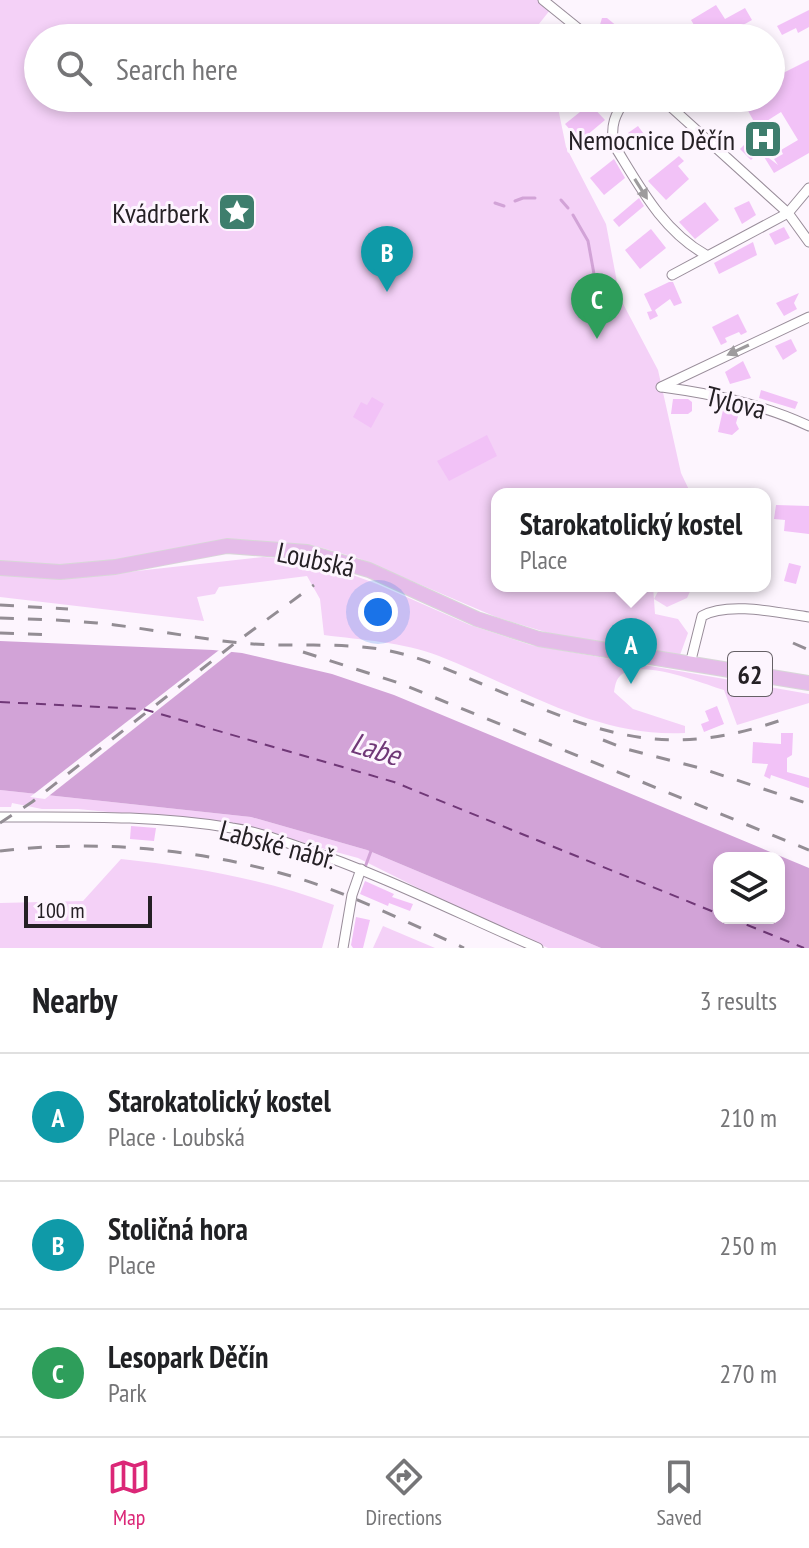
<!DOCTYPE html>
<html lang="en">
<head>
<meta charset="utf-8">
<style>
	:root { --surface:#fff; --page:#f2f2f2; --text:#202124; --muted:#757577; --line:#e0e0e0; --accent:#db2777 }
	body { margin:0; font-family:"PT Sans Narrow",sans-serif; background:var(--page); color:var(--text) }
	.controls { position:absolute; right:24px; bottom:24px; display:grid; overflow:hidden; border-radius:16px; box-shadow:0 4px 12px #0003 }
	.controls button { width:72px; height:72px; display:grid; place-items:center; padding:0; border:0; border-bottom:2px solid var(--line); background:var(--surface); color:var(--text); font:40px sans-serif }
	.scale { position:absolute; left:24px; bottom:20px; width:128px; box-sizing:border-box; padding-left:8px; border:4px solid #252025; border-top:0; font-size:22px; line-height:28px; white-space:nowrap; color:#252025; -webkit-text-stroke:6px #fdf5fe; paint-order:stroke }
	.you { position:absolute; left:378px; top:612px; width:28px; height:28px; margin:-20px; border:6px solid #fff; border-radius:50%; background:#1a73e8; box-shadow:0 0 0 12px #1a73e833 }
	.badge { display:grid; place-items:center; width:52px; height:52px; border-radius:50%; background:var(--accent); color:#fff; font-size:26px; font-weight:700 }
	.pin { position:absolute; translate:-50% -66px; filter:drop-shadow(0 2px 4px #0008) }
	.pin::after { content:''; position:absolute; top:42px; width:28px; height:24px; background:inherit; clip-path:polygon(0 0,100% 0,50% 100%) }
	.popup { position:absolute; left:491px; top:488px; width:280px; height:104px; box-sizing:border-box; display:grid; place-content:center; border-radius:16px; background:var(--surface); filter:drop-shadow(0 2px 6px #0005); font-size:26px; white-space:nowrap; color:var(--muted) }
	.popup b { font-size:30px; color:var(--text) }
	.popup::after { content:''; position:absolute; left:50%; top:100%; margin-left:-16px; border:16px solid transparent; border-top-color:var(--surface) }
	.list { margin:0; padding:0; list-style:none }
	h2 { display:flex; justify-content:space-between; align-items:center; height:104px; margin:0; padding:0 32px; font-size:34px }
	h2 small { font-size:26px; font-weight:400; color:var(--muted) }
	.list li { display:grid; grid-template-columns:52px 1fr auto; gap:24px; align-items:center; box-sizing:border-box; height:128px; padding:0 32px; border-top:2px solid var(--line) }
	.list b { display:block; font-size:30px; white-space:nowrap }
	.list p { margin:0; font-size:26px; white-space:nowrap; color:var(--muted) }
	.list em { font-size:26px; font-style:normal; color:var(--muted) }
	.icon { flex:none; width:44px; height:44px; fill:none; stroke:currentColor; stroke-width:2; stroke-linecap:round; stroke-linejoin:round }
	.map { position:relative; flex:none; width:809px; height:948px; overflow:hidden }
	.search { position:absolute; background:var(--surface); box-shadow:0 4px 12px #0003; left:24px; right:24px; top:24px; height:88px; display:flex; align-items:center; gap:20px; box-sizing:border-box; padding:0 28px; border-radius:44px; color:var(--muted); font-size:30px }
	.sheet { height:488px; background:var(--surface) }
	nav { display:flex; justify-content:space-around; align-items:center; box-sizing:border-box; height:112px; border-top:2px solid var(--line); background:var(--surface); font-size:22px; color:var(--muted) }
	nav a { display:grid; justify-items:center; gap:4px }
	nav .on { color:var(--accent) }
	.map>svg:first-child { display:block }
</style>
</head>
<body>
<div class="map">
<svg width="809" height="948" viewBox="0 0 809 948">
	<rect width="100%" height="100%" fill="#fdf5fe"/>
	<g fill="#f4d1f7">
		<path d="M0 0H539L550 10 535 29 538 38H38V98H556L566 147 606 224 620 298 658 370 681 473 691 494H497V586H653L655 614 678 619 688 633 680 655 555 635 496 617 358 558 315 546 227 539 116 561 55 567 0 563Z"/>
		<path d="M263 557 315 561 377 584 470 625 531 645 809 694V703L737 725 724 690C701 683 642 658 621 675 616 679 615 686 614 692L633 709 685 726V733C596 738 519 687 439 656 403 642 362 640 324 635L320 599 307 576 219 587 215 594 197 597 204 621 0 597V575L74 578Z"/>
		<path d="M661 586H692V587L687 598 667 607 654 599Z"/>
		<path d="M0 790 251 817 367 850 601 948H548L452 905 358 858 238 825 78 809H42L12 803 11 807H0Z"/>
		<path d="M121 859C195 867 265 879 334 905L322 948H0V903L83 901Z"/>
		<path d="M383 926 435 948H373Z"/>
	</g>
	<path fill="#d2a3d7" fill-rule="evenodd" d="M0 641 213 650 242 653 332 674 394 695 809 868V948H601L367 850 251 817 0 790ZM719 858H779V918H719Z"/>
	<path fill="#fdf5fe" d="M223 647 235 649 45 799 30 797Z"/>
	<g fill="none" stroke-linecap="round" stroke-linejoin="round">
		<g stroke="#d2a3d7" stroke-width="3">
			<path d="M561 200 568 208"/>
			<path d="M515 201 523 198H535"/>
			<path d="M495 203 504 206"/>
			<path d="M573 215 588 241 600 307"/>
			<path d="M364 870 371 851"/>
		</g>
		<g stroke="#703877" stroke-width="2" stroke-dasharray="10 8" stroke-linecap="butt">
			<path d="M0 702 143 709 394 782 719 914"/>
			<path d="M730 918 804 948"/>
		</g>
	</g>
	<g fill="#f2c2f7">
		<path d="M716 5 725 19 745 8 752 20 720 38H702L691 20Z"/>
		<path d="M809 10V27L798 33 796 28 782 35 777 26Z"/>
		<path d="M602 18H607L618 27 614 31 622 38H609L599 28Z"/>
		<path d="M809 60V153L774 173 761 152 778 165 774 159 783 154 781 150 798 140 781 112 757 127 741 98H771V79Z"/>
		<path d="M590 104 605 120 580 141 565 124Z"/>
		<path d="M638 126 649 141 639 148 628 133Z"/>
		<path d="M750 139 761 149 751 160 740 149Z"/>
		<path d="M679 156 684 161 678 166 689 179 666 200 648 181Z"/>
		<path d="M614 159 625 178 604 195 590 178Z"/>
		<path d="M639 198 644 206 619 227 613 220Z"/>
		<path d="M749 201 756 215 742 224 734 208Z"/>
		<path d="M705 202 719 220 695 239 679 222Z"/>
		<path d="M784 227 790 238 775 245 769 234Z"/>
		<path d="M651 229 666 248 640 269 625 250Z"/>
		<path d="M753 242 757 255 719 274 714 263Z"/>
		<path d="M669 282H673L682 303 674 306 670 299 655 310 658 316 650 320 647 312 652 311 644 294Z"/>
		<path d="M799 293 794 303 797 309 784 316 776 303Z"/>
		<path d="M738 314 747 332 741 335 739 332 725 338 727 342 721 345 712 327Z"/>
		<path d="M791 339 797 351 783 360 775 346Z"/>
		<path d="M743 361 751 378 730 384 725 372Z"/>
		<path d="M761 390 798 402 795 409 759 398Z"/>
		<path d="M372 397 384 404 371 428 353 417 361 402 367 405Z"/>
		<path d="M673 399H688L692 402V411L688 414H671Z"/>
		<path d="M723 410 739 413 736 423 739 429 732 435 718 432Z"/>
		<path d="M487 435 497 456 449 481 437 461Z"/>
		<path d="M776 505 809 506V534L784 531 785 520 774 519Z"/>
		<path d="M789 563 801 566 796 584 784 581Z"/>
		<path d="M717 706 724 724 704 732 701 724 709 721 705 711Z"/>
		<path d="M781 733H793L792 755 787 758V772L809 778V788L771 775 770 779 764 776 768 764 752 763 753 742 781 744Z"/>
		<path d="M131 826 156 828 154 841 130 839Z"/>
		<path d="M365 881 394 894 392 897 413 904 410 911 389 903 388 906 360 894Z"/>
		<path d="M356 917 370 920 363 948H353L351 945Z"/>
	</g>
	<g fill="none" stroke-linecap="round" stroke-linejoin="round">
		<defs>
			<g id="street">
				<path d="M543 0 590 38"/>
				<path d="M626 98C615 115 610 125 614 145 640 187 662 230 706 255"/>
				<path d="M661 98 788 213 809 242"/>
				<path d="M672 275 788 213 809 188"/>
				<path d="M661 387 809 317"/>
				<path d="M662 387C713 394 762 404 809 426"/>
				<path d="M690 664 702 616C728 601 780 613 809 617"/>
				<path d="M0 817C77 817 155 815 232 828 255 831 279 840 302 848 383 875 459 914 538 948"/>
				<path d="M343 948 352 895 361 869"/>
			</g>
			<path id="primary" d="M0 568 60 572 115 567 227 546 307 552 369 570 477 619 539 639 809 683"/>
		</defs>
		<use href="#street" stroke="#998d9a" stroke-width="11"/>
		<use href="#primary" stroke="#d8d7d8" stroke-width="16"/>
		<use href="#street" stroke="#fff" stroke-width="9"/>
		<use href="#primary" stroke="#e5bce9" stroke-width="14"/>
		<g stroke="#938d94" stroke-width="3" stroke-dasharray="14 14" stroke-linecap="butt">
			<path d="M0 605 68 609"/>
			<path d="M0 618C32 619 65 620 97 623 149 628 200 640 253 644 297 647 341 642 385 650 419 656 451 671 482 684 600 733 663 763 790 717"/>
			<path d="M0 633 52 635"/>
			<path d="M793 643 809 650"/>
			<path d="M303 652 399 683 809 850"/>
			<path d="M603 740 626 749 700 768 809 804"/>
			<path d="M0 823 32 802 235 643 314 585"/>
			<path d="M0 851C102 839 203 849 301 879 357 897 411 924 464 948"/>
		</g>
	</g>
	<defs><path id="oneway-solid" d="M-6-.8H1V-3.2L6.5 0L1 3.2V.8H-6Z" transform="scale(2)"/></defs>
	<g fill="#9d9b9d">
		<use href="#oneway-solid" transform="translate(641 189) rotate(58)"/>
		<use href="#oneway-solid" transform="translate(738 350) rotate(155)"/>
	</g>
	<defs>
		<symbol id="hospital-square" viewBox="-11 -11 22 22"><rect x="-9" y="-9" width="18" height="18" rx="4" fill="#3e7e6d" stroke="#fdf5fe"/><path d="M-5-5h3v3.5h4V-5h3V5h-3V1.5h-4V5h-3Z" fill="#fff"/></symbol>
		<symbol id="sight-square" viewBox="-11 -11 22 22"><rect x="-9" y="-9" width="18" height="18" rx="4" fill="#3e7e6d" stroke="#fdf5fe"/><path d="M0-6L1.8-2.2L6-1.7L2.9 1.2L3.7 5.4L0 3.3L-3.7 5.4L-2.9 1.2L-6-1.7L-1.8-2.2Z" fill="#fff"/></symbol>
	</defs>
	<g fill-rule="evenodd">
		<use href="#hospital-square" x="741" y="117" width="44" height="44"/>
		<use href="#sight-square" x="215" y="190" width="44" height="44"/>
	</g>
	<g text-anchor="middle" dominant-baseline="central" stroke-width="6" stroke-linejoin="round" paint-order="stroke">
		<rect fill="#fdf5fe" stroke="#666066" stroke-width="2" x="728" y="652" width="44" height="44" rx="6"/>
		<g font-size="26" font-weight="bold" fill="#252025">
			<text x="750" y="674">62</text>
		</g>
		<g font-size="28" fill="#252025" stroke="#fdf5fe" text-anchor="end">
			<text x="735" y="139">Nemocnice Děčín</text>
			<text x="209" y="212">Kvádrberk</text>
		</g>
		<g font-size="28" fill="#252025" stroke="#fdf5fe">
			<text transform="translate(736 402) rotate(14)">Tylova</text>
			<text transform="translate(316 559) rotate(12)">Loubská</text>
			<text transform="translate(278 844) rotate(15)">Labské nábř.</text>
		</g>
		<g font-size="30" font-style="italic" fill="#703877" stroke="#fdf5fe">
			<text transform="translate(376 748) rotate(17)">Labe</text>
		</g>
	</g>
</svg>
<div class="controls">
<button><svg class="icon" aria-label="layers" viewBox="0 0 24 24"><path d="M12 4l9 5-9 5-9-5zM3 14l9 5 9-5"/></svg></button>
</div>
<div class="scale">100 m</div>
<div class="you"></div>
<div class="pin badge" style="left:631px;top:684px;background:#0f9aa8">A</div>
<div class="popup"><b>Starokatolický kostel</b>Place</div>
<div class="pin badge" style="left:387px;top:292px;background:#0f9aa8">B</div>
<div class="pin badge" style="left:597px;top:339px;background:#2e9e5b">C</div>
<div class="search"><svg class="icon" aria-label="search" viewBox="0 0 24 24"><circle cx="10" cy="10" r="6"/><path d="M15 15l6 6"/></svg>Search here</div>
</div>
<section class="sheet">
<h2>Nearby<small>3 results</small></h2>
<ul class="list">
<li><span class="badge" style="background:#0f9aa8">A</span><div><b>Starokatolický kostel</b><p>Place · Loubská</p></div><em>210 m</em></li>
<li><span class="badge" style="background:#0f9aa8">B</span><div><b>Stoličná hora</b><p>Place</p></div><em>250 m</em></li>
<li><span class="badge" style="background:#2e9e5b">C</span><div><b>Lesopark Děčín</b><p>Park</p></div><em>270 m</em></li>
</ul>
</section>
<nav>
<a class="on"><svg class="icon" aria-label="map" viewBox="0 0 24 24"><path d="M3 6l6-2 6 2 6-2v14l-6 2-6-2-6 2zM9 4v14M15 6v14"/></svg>Map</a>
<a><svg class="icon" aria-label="directions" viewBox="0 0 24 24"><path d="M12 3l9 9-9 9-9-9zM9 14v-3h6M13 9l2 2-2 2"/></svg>Directions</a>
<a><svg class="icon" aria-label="saved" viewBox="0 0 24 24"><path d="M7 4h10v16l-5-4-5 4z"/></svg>Saved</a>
</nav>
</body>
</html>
